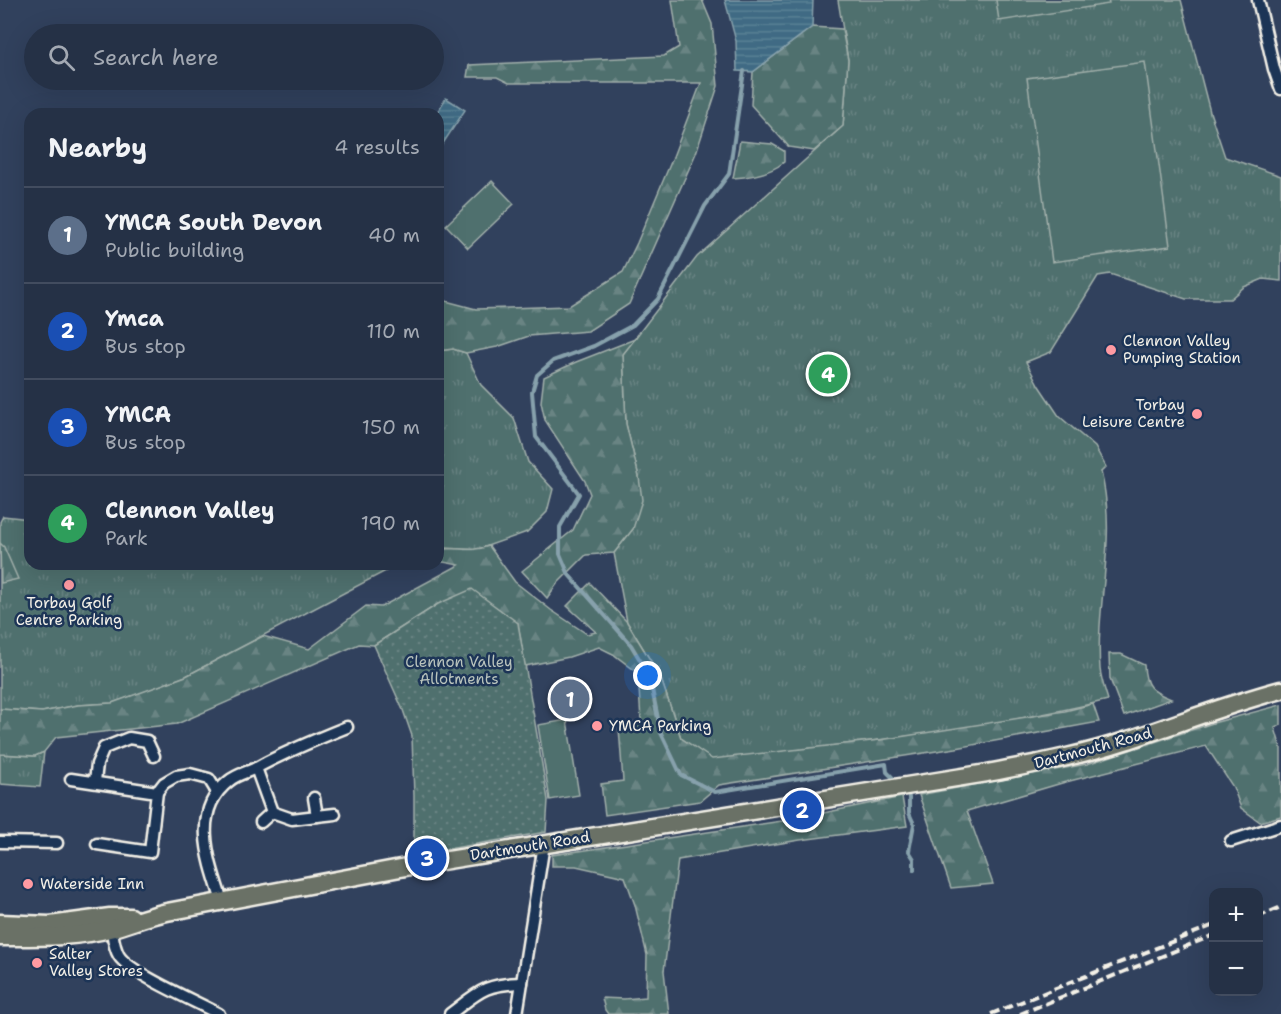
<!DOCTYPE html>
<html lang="en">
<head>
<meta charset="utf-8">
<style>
	:root { --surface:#253146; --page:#313d51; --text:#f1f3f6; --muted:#a3a9b3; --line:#424c5f; --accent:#ff9aa2 }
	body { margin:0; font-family:"Shantell Sans",sans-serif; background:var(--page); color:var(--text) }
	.controls { position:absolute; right:18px; bottom:18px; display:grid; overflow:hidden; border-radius:12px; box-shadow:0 6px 24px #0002 }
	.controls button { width:54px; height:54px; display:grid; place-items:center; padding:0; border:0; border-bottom:2px solid var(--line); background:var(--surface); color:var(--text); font:30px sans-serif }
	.you { position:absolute; left:648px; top:676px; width:21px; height:21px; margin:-15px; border:4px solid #fff; border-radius:50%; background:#1a73e8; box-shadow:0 0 0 9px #1a73e833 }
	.badge { display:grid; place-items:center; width:39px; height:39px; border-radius:50%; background:var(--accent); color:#fff; font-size:20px; font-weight:700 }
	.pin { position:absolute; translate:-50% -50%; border:3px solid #fff; box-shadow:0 2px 6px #0006 }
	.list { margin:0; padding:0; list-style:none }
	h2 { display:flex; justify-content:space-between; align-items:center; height:78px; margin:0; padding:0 24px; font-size:26px }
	h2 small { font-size:20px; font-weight:400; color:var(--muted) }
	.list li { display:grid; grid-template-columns:39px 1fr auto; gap:18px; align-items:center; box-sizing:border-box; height:96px; padding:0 24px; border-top:2px solid var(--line) }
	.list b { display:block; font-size:22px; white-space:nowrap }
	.list p { margin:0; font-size:20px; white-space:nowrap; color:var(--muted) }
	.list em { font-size:20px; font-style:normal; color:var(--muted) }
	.icon { flex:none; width:33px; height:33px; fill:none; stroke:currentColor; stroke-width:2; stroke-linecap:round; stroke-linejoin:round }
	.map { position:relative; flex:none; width:1281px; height:1014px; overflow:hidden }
	.search { position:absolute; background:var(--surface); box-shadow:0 6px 24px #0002; left:24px; top:24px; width:420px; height:66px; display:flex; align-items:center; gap:15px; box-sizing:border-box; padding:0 21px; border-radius:33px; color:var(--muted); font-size:22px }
	.panel { position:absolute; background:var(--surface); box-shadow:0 6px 24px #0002; left:24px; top:108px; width:420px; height:462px; border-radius:18px }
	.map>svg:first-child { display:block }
</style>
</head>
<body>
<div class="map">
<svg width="1281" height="1014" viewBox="0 0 1281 1014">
	<defs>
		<pattern id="grass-tufts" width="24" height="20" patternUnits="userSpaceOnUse" patternTransform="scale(1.5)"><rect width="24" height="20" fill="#4f6f6e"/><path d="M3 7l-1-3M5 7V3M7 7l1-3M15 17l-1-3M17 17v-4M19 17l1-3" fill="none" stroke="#698483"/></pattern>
		<pattern id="forest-firs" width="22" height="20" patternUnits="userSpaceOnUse" patternTransform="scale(1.5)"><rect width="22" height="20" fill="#4f6f6e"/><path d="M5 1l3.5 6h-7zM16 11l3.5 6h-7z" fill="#698483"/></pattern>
		<pattern id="garden-dots" width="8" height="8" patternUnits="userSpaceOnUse" patternTransform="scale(1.5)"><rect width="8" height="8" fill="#4f6f6e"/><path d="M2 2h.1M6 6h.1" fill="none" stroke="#698483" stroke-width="1.8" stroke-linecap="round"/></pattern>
		<pattern id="water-rules" width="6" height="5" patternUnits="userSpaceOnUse" patternTransform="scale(1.5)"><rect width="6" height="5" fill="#3f6b84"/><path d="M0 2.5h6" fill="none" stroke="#5b8195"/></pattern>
	</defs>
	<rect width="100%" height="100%" fill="#31415d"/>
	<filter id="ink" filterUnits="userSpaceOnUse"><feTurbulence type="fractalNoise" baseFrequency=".0167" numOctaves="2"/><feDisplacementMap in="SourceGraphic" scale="12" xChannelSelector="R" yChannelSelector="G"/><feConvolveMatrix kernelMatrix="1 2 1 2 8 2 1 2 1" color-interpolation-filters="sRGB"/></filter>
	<g filter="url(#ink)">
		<g fill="url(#grass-tufts)" stroke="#a2b0ab" stroke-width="1.5">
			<path d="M838 0H1181L1210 112 1225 157 1281 176V281L1263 279 1244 287 1230 299H1186L1110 274 1098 276 1051 352 1026 362 1039 386 1059 416 1095 447 1106 467 1101 472C1118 539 1095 602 1100 669 1101 679 1105 690 1108 700 978 731 844 744 712 760L681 738 660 676 627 622 614 553 633 529 639 477 626 424 623 354 697 257 843 126 848 60Z"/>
			<path d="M453 349 466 353 481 385 514 418 528 462 553 489 547 512 527 532 476 550 446 548 438 550V351Z"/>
			<path d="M3 516 30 519V564H399L186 676 136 695 112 703 78 705 42 712 0 709V522Z"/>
			<path d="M44 752 40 787 0 784V754L35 756Z"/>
		</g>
		<g fill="url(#forest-firs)" stroke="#a2b0ab" stroke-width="1.5">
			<path d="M672 0H702L712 24 718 86 696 153 629 304 588 331 529 336 497 347 466 353 453 349 438 351V299L476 309 569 306 623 272 637 243 671 162 701 83H509L497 77H467L469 65 664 56 679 47Z"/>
			<path d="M812 27 842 29 848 60 843 126 814 151 789 147 751 105 753 72Z"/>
			<path d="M740 141 772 144 784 151V162C770 174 751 177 733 178Z"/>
			<path d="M635 339 623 354 626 424 639 477 642 500 633 529 614 553 586 555 557 584 547 598 522 571 573 530 590 494 585 481 545 420 541 402 544 377 576 362Z"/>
			<path d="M0 543 4 547 18 579 1 583Z"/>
			<path d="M489 546 515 582 551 610 587 634 596 632 567 606 590 583 627 622 660 676 681 738 712 759 880 740 1065 711 1093 704 1099 722 956 748 719 785 700 801 605 815 601 784 623 781 619 728 641 720 638 673 613 654 599 647 569 657 525 666 518 623 438 604 374 645 359 644 177 724 56 737 44 752 35 756 0 754V709L42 712 78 705 112 703 186 676 263 636 309 649 366 606 381 607 459 565 438 561V550C456 546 469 553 489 546Z"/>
			<path d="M1109 654H1121L1144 665C1145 687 1151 691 1171 699L1124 716 1110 679Z"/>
			<path d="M1281 705V725L1275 728 1281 748V816L1260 822 1241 808 1233 787 1206 746 1062 783 967 811 993 884 951 888 919 795 1087 764 1213 723Z"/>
			<path d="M902 797 907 826 800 840 678 860 664 971 669 1014H608L605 1010 602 998 624 999 646 997 647 955 635 905 625 877 576 866H552V855L789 820Z"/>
		</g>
		<path fill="url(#garden-dots)" stroke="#a2b0ab" stroke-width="1.5" d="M472 589 518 623 548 800 546 832 414 855V796L412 736 403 710 374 645 438 604Z"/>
		<g fill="#4f6f6e" stroke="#a2b0ab" stroke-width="1.5">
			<path d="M996 0H1108L1109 4 999 21Z"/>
			<path d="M1145 62 1170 246 1052 262 1027 78Z"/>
			<path d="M492 181 514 204 468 248 446 225Z"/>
			<path d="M567 720 579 795 550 800 538 725Z"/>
		</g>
		<g fill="url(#water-rules)" stroke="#87a1ac" stroke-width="1.5">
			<path d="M725 0H813L812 27 753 72 737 71 736 41Z"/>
			<path d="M446 98 465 110 440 148 438 146V114H436Z"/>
		</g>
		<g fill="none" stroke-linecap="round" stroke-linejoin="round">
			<g stroke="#87a1ac" stroke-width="4">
				<path d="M744 71 729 174 705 206 658 299 633 325 594 346 553 361 537 375 532 392 536 437 579 494 560 527V554L569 575 631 645 649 675 661 733 681 775 715 792 886 764 887 772 893 778"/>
				<path d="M909 797V813L914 824 909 851 914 859V870"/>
			</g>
			<defs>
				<g id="street">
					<path d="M1258 0 1274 69 1281 89"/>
					<path d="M256 768 272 812 261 822"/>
					<path d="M71 779 157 792 164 783 176 776 190 774 209 779 217 792"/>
					<path d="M95 781 97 764 104 748 129 738 147 741 154 756"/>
					<path d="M272 812 292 819 317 816 314 798"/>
					<path d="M317 816 335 814"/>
					<path d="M1231 841 1281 825"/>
					<path d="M0 842 57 843"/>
					<path d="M97 844 150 852 157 792"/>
					<path d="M222 901C209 861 190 811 229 781 237 774 249 772 258 767 287 751 317 739 347 727"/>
					<path d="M111 924C113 935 113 946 119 956 130 973 197 1002 219 1014"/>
					<path d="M450 1014C479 992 484 984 522 983"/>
					<path d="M517 1014 544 844"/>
				</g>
				<g id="primary">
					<path d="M0 923 50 925 110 917H131"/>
					<path d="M0 937C36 937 78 938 113 928 131 923 148 916 167 912L411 866 987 773C1033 764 1080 756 1125 741 1177 724 1228 704 1281 690"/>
				</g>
			</defs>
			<use href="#street" stroke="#f4f1e8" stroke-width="15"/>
			<use href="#primary" stroke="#f4f1e8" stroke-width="21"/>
			<use href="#street" stroke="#1d3557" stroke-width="10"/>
			<use href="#primary" stroke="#6a7166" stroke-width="16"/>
			<g stroke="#f4f1e8" stroke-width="4" stroke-dasharray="9 4.5" stroke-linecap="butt">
				<path d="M1258 917 1281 907"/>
				<path d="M991 1014 1214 925"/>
				<path d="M1020 1014 1214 935"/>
			</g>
		</g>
	</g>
	<g fill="#ff9aa2" stroke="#1d3557" stroke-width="2">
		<circle cx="1111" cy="350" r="6"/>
		<circle cx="1197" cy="414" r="6"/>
		<circle cx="69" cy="585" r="6"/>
		<circle cx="597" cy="726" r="6"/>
		<circle cx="28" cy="884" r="6"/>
		<circle cx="37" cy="963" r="6"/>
	</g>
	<g text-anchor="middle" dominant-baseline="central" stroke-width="5" stroke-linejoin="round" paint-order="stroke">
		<g font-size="15" fill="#f4f1e8" stroke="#1d3557" text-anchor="start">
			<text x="1123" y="341">Clennon Valley<tspan x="1123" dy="17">Pumping Station</tspan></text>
			<text x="1185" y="405" text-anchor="end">Torbay<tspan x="1185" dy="17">Leisure Centre</tspan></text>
			<text x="69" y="603" text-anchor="middle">Torbay Golf<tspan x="69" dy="17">Centre Parking</tspan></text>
			<text x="609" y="726">YMCA Parking</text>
			<text x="40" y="884">Waterside Inn</text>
			<text x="49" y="954">Salter<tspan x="49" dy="17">Valley Stores</tspan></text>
		</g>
		<g font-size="15" fill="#bac4bd" stroke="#1d3557">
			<text x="459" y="662">Clennon Valley<tspan x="459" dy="17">Allotments</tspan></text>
		</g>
		<g font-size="15" fill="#f4f1e8" stroke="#1d3557">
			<text transform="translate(1093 748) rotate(-15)">Dartmouth Road</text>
			<text transform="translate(530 846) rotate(-9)">Dartmouth Road</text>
		</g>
	</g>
</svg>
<div class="controls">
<button>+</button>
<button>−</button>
</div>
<div class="you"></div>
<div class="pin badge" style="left:570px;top:699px;background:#5c6f8a">1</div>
<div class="pin badge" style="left:802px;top:810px;background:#1a4fb4">2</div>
<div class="pin badge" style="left:427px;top:858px;background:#1a4fb4">3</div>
<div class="pin badge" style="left:828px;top:374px;background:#2e9e5b">4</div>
<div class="search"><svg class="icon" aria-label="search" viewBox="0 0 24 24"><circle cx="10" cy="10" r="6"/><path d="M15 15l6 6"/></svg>Search here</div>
<section class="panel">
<h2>Nearby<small>4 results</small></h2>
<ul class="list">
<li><span class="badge" style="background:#5c6f8a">1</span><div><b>YMCA South Devon</b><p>Public building</p></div><em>40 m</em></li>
<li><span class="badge" style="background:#1a4fb4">2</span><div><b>Ymca</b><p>Bus stop</p></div><em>110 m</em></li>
<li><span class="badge" style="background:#1a4fb4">3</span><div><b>YMCA</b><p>Bus stop</p></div><em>150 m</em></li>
<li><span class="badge" style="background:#2e9e5b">4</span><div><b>Clennon Valley</b><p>Park</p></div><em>190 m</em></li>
</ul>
</section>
</div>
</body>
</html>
